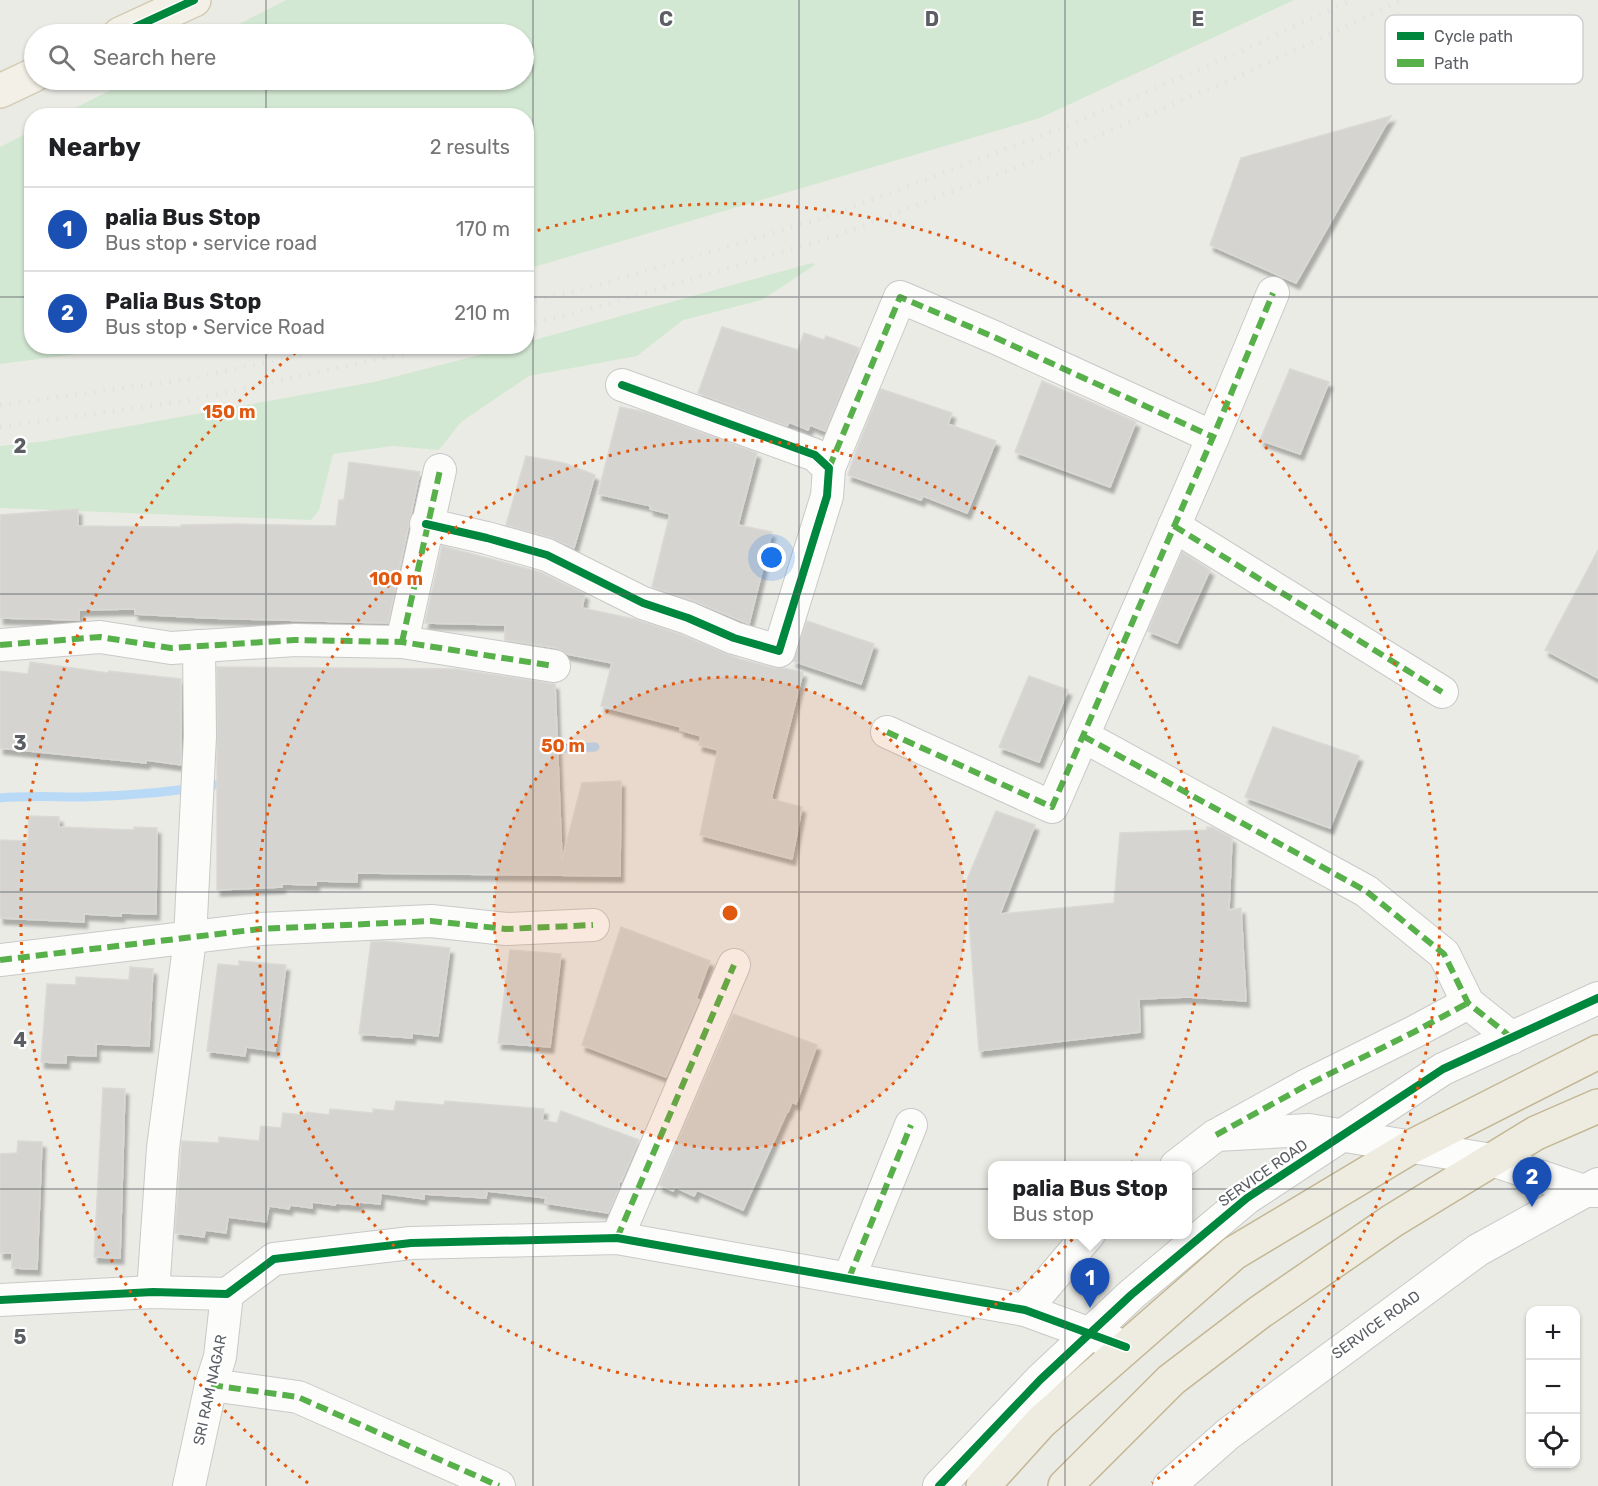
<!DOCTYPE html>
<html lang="en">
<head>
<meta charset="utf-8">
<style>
	:root { --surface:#fff; --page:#f2f2f2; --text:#202124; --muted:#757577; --line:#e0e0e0; --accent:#1a73e8 }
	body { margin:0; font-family:Rubik,sans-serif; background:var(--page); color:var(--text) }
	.controls { position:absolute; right:18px; bottom:18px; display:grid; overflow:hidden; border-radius:12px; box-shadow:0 2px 4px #0004 }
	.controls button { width:54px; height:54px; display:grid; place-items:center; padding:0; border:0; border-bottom:2px solid var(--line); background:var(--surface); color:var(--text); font:30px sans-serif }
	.you { position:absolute; left:772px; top:558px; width:21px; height:21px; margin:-15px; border:4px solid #fff; border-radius:50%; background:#1a73e8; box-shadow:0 0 0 9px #1a73e833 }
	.badge { display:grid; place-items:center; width:39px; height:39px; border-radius:50%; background:var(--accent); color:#fff; font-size:20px; font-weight:700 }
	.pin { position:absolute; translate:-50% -50px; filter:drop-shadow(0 2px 3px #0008) }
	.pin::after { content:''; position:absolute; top:32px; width:21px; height:18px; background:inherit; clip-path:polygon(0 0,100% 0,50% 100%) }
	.popup { position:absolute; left:988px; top:1161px; width:204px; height:78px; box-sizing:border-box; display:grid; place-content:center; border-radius:12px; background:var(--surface); filter:drop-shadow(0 2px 4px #0005); font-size:20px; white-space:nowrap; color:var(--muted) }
	.popup b { font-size:22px; color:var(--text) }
	.popup::after { content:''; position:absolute; left:50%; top:100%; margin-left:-12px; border:12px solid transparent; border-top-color:var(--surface) }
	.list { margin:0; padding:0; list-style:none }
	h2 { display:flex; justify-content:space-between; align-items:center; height:78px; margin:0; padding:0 24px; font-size:26px }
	h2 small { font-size:20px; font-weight:400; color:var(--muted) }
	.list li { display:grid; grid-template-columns:39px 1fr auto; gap:18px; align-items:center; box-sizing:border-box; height:84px; padding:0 24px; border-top:2px solid var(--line) }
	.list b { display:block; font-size:22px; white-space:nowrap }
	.list p { margin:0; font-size:20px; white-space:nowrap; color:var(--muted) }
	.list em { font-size:20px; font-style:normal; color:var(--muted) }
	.icon { flex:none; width:33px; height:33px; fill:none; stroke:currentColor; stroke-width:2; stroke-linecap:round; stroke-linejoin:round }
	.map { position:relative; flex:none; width:1598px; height:1486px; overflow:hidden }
	.search { position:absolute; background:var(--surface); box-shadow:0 2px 4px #0004; left:24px; top:24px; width:510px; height:66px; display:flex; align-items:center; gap:15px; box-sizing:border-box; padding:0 21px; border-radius:33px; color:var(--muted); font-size:22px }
	.panel { position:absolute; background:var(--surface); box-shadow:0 2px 4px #0004; left:24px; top:108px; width:510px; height:246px; border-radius:24px }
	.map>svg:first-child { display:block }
</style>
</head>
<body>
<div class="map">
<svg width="1598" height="1486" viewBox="0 0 1598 1486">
	<defs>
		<filter id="shadow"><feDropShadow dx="3.5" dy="6" stdDeviation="1.5" flood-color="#0004"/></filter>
	</defs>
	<rect width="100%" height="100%" fill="#ebebe6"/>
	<g fill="#d3e8d2">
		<path d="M286 0H1294L1040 118 527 269 526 116 61 115 131 80H524V34H219Z"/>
		<path d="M31 131 32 346 131 347 0 364V147Z"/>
		<path d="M812 263 815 265 762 300 683 320 637 356 529 376 461 422 439 450 393 446 333 454 319 510 311 520 0 508V446L46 441 374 382 511 347 526 346 527 342Z"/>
	</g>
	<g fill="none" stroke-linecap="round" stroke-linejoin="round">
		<g stroke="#b9daf7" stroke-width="9">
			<path d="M546 749 595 747"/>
			<path d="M0 798C27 795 55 797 83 797 132 796 180 791 229 783"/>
		</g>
	</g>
	<g fill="#d5d4d1" stroke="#dad9d5" stroke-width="1.5" filter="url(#shadow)">
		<path d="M1391 116 1296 283 1210 245 1241 158Z"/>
		<path d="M722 327 798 350 804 333 824 340 826 336 859 348 825 431 810 425 808 430 789 422 787 426 698 393Z"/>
		<path d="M1290 369 1329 382 1300 454 1260 440Z"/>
		<path d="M1042 381 1136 422 1110 487 1015 452Z"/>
		<path d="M881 389 952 413 948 424 996 441 967 513 923 496 921 500 848 475 856 451Z"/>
		<path d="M620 407 645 412 757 453 738 525 772 532 749 624 694 601 652 587 670 514 650 509 651 506 598 494Z"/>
		<path d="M526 456 564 463 595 475 574 548 552 538 506 525Z"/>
		<path d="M349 462 420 472 388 623 207 618 135 614V609L79 610V620L0 618V515L78 509V526L181 527V525L235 524 336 526 339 500H344Z"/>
		<path d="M442 546 540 572 585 594 582 608 634 619 682 635 740 659 774 668H784L803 672 771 799 802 807 792 859 700 835 718 750 699 745 701 736 680 730 681 727 601 706 612 663 567 654 557 648 505 640V625L425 623Z"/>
		<path d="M1598 550V678L1545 650Z"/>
		<path d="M1182 552 1210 570 1177 643 1148 631Z"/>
		<path d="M807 621 874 644 861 684 793 661Z"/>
		<path d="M30 662 108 673 109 671 181 679V765L146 760V763L0 748V671L28 674Z"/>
		<path d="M217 667 456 669 555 684 562 860 582 783 621 781 620 876 357 873V882L316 881V885L282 884V887L217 890Z"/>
		<path d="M1029 676 1068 690 1039 762 999 747Z"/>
		<path d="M1273 727 1359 756 1330 828 1245 797Z"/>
		<path d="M996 811 1035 825 1000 914 1114 903 1120 833 1207 830V827L1213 828 1232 838 1229 910 1241 908 1246 1001 1188 997 1139 999 1140 1032 979 1051 966 882Z"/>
		<path d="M29 816 59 817V827L134 830V827L157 828 156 914 121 913V916L84 914V922L0 918V840L28 841Z"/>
		<path d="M621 927 710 961 696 999 699 1000 666 1077 582 1045Z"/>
		<path d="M382 941 450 948 438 1036 412 1033V1038L359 1034 371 942Z"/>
		<path d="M510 950 561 954 550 1047 498 1043Z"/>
		<path d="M239 961 286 965 275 1051 246 1047 245 1056 207 1051 218 964 239 966Z"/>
		<path d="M130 967 153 969 149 1046 96 1044V1056L66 1055V1063L41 1062 47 984 76 985V977L129 980Z"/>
		<path d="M733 1014 817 1045 796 1104 792 1102 788 1112H787L743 1210 697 1190 694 1196 675 1187 673 1191 659 1185Z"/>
		<path d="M103 1088 125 1089 120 1258 94 1257Z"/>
		<path d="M396 1101 444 1105 445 1101 544 1109 542 1120 557 1123 561 1111 639 1140 621 1182 619 1181V1189L608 1213 545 1203 546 1198 487 1191 486 1198 424 1194V1199L381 1193 380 1204 359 1202V1205L336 1203 335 1205 312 1202V1208L290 1205 289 1209 269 1206 266 1222 228 1217 226 1233 205 1230 204 1237 175 1233 182 1141 219 1143V1137L259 1141 261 1126 281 1128 283 1113 305 1115 306 1112 329 1115 330 1109 373 1113V1109L394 1111Z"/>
		<path d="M18 1141 42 1142 37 1269 12 1268V1253H0V1154L17 1153Z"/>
	</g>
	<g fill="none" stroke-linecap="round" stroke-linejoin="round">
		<defs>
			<g id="minor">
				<path d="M829 468 900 297 994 337 1213 437"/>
				<path d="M426 524 487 538 547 555 643 603 688 618 734 638 779 651 827 496 829 468 815 455 622 385"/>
				<path d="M1174 526 1442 692"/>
				<path d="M402 642 440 470"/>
				<path d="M0 645 100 637 171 648 295 640 402 642 554 666"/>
				<path d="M887 732 1052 807 1213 437 1273 293"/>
				<path d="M1083 736 1366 891 1444 954 1468 1003 1512 1038"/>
				<path d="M0 960 260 929 431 921 506 929 593 925"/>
				<path d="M1222 1132 1307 1085 1414 1032 1468 1003"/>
				<path d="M1176 1166 1216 1135 1309 1130 1492 1160 1584 1191H1597"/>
				<path d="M617 1238 734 965"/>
				<path d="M849 1278 911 1125"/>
				<path d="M153 1292 163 1148 190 939 200 736 199 646"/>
				<path d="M0 1300 153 1292 227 1294 274 1259 411 1243 617 1238 1025 1310 1126 1347"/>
				<path d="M1025 1310 1089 1234"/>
				<path d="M211 1385 298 1397 499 1486"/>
				<path d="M189 1486 211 1385 220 1357 227 1294"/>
				<path d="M939 1486 1040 1380 1131 1295 1247 1198 1443 1069 1598 998"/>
				<path d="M1169 1486 1228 1434 1478 1250 1598 1184"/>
			</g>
			<g id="major">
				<path d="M120 34 194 0"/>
				<path d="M0 91 34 75"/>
			</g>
			<g id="highway">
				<path d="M983 1486 1041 1422 1234 1253 1411 1147 1598 1052"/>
				<path d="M1065 1486 1171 1380 1260 1312 1392 1221 1536 1133 1598 1106"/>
			</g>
		</defs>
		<use href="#minor" stroke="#c8c9c8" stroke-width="34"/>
		<use href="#major" stroke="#d3ccb4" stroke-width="36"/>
		<use href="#highway" stroke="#c3b793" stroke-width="36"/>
		<use href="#minor" stroke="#fcfcfb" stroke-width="32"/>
		<use href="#major" stroke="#f3f1e7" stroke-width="33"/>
		<use href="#highway" stroke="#eeece0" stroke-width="33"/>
		<g stroke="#e2e2e2" stroke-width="4.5" stroke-dasharray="1.5 8" stroke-linecap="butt">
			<path d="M526 303 599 285 829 216 1077 122 1233 55 1352 0"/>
			<path d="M526 325 605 305 836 236 1085 141 1242 75 1402 0"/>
			<path d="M0 405 190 379 340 346"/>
			<path d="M0 427 193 400 438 346"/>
		</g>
		<g stroke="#58b04a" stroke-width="6" stroke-dasharray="12 6" stroke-linecap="butt">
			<path d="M829 468 900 297 994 337 1213 437"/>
			<path d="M1174 526 1442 692"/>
			<path d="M402 642 440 470"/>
			<path d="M0 645 100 637 171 648 295 640 402 642 554 666"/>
			<path d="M887 732 1052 807 1213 437 1273 293"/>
			<path d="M1083 736 1366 891 1444 954 1468 1003 1512 1038"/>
			<path d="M0 960 260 929 431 921 506 929 593 925"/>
			<path d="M1216 1135 1307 1085 1414 1032 1468 1003"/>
			<path d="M617 1238 734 965"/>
			<path d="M849 1278 911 1125"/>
			<path d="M211 1385 298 1397 499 1486"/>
		</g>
		<defs>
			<g id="cycleway">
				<path d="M120 34 194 0"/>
				<path d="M426 524 487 538 547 555 643 603 688 618 734 638 779 651 827 496 829 468 815 455 622 385"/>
				<path d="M0 1300 153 1292 227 1294 274 1259 411 1243 617 1238 1025 1310 1126 1347"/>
				<path d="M939 1486 1040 1380 1131 1295 1247 1198 1443 1069 1598 998"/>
			</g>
		</defs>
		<use href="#cycleway" stroke="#fff" stroke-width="11"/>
		<use href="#cycleway" stroke="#00873e" stroke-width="8"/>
	</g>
	<path fill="none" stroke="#5b5f64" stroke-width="1.5" stroke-opacity="0.55" d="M266 0V34M533 0V1486M799 0V1486M1065 0V1486M1332 0V1486M266 80V116M0 297H32M526 297H1598M266 346V1486M0 594H1598M0 892H1598M0 1189H1598"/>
	<circle cx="730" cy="913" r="236" fill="#e15910" fill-opacity=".12"/>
	<g fill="none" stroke="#e15910" stroke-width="3" stroke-dasharray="3 6">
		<circle cx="730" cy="913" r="236"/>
		<circle cx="730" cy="913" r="473"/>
		<path d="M308 1483A709 709 0 0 1 303 347M529 233A709 709 0 0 1 1152 1483"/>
	</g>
	<g text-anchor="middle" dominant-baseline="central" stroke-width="4.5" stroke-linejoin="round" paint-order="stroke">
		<g font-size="15" fill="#5b5f64" stroke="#fff">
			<text transform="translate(1263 1173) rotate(-35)">SERVICE ROAD</text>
			<text transform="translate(1376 1325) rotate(-36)">SERVICE ROAD</text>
			<text transform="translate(210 1390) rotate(-78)">SRI RAM NAGAR</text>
		</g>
	</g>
	<rect x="1385" y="15" width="198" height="69" rx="9" fill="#fff" stroke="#cecfd0" stroke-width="1.5"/>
	<rect x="1397" y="32" width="27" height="8" fill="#00873e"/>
	<rect x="1397" y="59" width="27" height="8" fill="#58b04a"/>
	<g font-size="16" fill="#5b5f64">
		<text x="1434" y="42">Cycle path</text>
		<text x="1434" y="69">Path</text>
	</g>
	<g font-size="20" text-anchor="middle" font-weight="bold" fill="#5b5f64" stroke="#fff" stroke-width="4.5" stroke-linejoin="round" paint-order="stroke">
		<text x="666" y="26">C</text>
		<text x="932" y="26">D</text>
		<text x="1198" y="26">E</text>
		<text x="20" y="453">2</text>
		<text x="20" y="750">3</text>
		<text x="20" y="1047">4</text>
		<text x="20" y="1344">5</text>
	</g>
	<circle cx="730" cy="913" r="9" fill="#e15910" stroke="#fff" stroke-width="3"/>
	<g font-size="18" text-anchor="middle" font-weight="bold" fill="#e15910" stroke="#fff" stroke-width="4.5" stroke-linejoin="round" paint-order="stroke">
		<text x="229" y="418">150 m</text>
		<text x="396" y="585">100 m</text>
		<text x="563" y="752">50 m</text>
	</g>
</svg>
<div class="controls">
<button>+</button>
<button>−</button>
<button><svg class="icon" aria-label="locate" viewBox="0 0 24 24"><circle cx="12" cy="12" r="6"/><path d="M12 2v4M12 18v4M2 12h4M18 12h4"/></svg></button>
</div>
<div class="you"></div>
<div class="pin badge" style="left:1090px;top:1308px;background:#1a4fb4">1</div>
<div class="popup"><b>palia Bus Stop</b>Bus stop</div>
<div class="pin badge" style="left:1532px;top:1207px;background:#1a4fb4">2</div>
<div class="search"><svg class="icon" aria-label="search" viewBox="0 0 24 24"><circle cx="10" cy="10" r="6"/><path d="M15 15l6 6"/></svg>Search here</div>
<section class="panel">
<h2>Nearby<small>2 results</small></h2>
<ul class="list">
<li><span class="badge" style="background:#1a4fb4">1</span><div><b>palia Bus Stop</b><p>Bus stop · service road</p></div><em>170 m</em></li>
<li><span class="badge" style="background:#1a4fb4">2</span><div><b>Palia Bus Stop</b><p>Bus stop · Service Road</p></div><em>210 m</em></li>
</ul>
</section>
</div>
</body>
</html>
